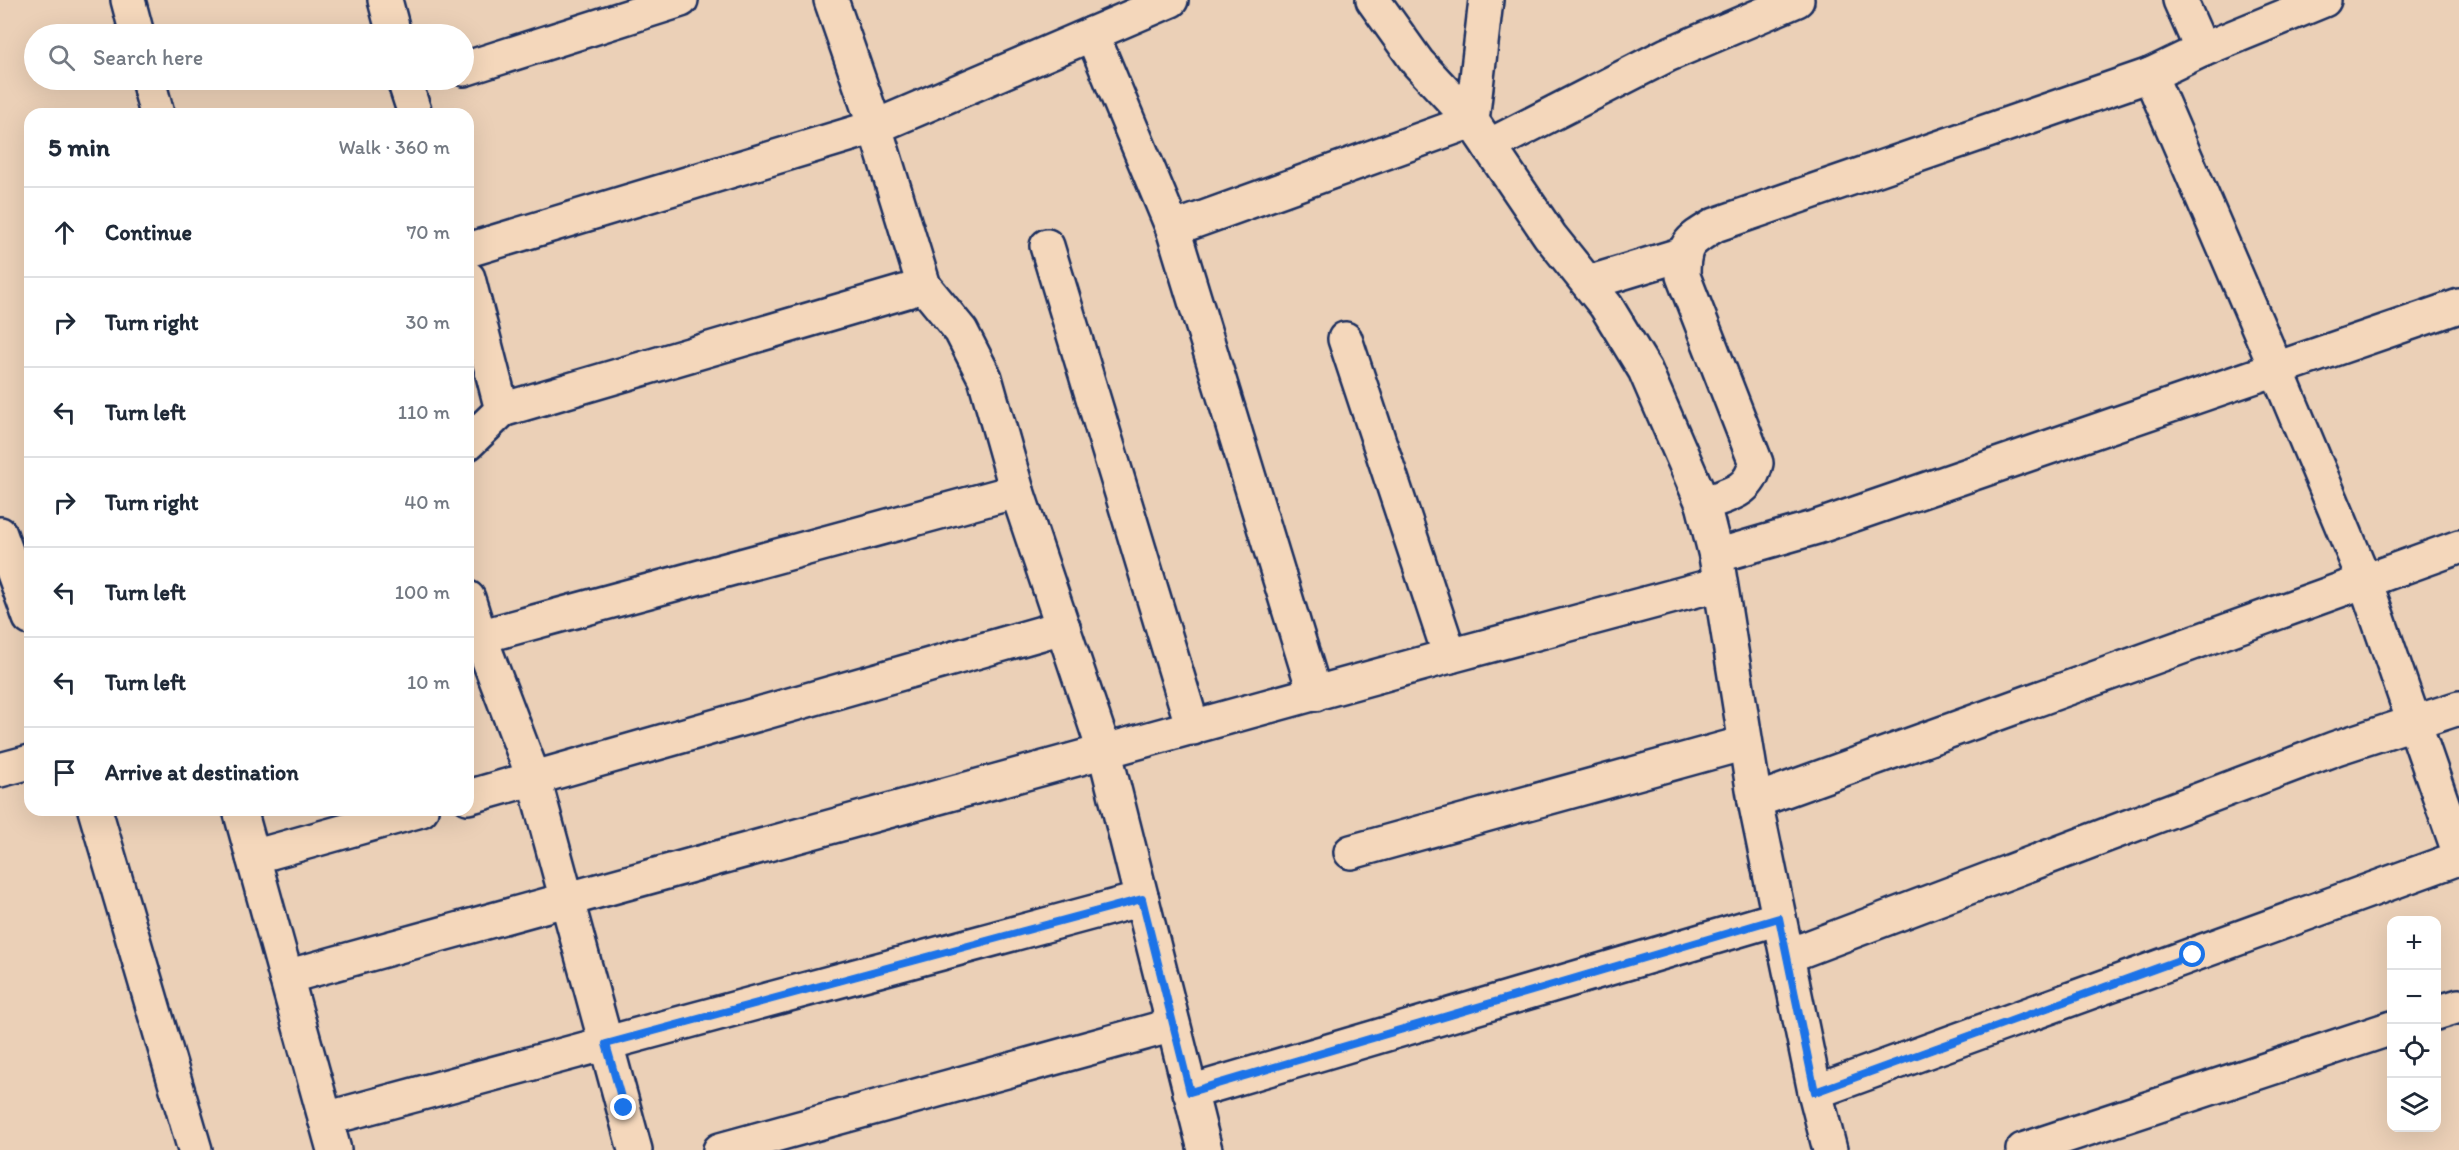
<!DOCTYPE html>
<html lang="en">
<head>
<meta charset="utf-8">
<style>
	:root { --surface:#fff; --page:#f2f2f3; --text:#1f2937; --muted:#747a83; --line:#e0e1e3 }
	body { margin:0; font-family:Itim,sans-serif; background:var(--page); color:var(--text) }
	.controls { position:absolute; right:18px; bottom:18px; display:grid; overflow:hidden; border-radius:12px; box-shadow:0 6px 24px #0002 }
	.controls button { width:54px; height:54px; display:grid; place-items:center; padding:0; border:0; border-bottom:2px solid var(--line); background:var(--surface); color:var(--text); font:30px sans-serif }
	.stop { position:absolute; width:18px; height:18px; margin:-14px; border:4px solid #1a73e8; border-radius:50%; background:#fff }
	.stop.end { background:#1a73e8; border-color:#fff; box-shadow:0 2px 6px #0008 }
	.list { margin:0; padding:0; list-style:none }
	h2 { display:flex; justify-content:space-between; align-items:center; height:78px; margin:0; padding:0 24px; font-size:26px }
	h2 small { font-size:20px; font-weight:400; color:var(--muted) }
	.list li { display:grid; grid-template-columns:39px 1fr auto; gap:18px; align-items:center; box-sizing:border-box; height:90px; padding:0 24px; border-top:2px solid var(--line) }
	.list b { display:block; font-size:22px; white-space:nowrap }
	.list em { font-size:20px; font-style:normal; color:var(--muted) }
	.icon { flex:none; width:33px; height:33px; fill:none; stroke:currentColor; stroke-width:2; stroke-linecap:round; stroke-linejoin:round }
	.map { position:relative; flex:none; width:2459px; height:1150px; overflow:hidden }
	.search { position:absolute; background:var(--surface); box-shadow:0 6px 24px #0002; left:24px; top:24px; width:450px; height:66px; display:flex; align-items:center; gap:15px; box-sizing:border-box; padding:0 21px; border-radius:33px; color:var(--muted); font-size:22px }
	.panel { position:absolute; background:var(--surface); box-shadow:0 6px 24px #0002; left:24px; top:108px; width:450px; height:708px; border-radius:18px }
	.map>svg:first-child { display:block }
</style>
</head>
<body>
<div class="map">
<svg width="2459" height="1150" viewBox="0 0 2459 1150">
	<rect width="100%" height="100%" fill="#ebd0b7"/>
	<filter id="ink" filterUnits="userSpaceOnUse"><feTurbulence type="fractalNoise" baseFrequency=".0167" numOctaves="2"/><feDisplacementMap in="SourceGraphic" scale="12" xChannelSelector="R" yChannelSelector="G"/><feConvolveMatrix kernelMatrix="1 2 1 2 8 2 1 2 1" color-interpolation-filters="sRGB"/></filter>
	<g filter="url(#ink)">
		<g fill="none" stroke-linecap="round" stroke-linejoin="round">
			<defs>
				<g id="minor">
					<path d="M128 0 137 34"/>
					<path d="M385 0 394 34"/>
					<path d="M1373 0 1418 63 1472 121 1550 236 1606 306 1645 370 1703 504 1716 556 1755 801 1815 1092 1830 1150"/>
					<path d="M2180 0 2202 50"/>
					<path d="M1092 34 1173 229 1315 694"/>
					<path d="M464 69 681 0"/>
					<path d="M2150 75 2276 368 2365 581 2459 852"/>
					<path d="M148 80 157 114"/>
					<path d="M404 80 415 114"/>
					<path d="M1489 146 1667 55 1797 0"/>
					<path d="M1173 229 1472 121 1486 0"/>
					<path d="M1047 246 1193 728"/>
					<path d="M468 250 875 127 1171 0"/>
					<path d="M468 278 502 410 468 443"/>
					<path d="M1588 283 1683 254"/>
					<path d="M924 286 961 331 985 378 1017 491 1105 753 1205 1150"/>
					<path d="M1345 339 1450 656"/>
					<path d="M502 410 924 286 875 127 831 0"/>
					<path d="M1703 504C1729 494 1749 493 1756 463L1683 276C1683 243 1689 241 1715 225L2150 75 2202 50 2324 0"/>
					<path d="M0 534 30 618"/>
					<path d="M1716 556 1817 527 2459 306"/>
					<path d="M468 598 480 637 534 779 635 1150"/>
					<path d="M468 640 1017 491"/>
					<path d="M0 770 30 762"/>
					<path d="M468 797 1063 627"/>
					<path d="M1755 801 2459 547"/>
					<path d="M95 810 195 1150"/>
					<path d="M240 810 334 1150"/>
					<path d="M1351 852 1745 743"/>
					<path d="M253 857 421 810"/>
					<path d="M1787 956 2336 748 2459 708"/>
					<path d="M286 977 1450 656 1719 584"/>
					<path d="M2436 1013 2459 1006"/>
					<path d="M1190 1092 1779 918"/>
					<path d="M1815 1092 2459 858"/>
					<path d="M325 1119 1142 899"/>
					<path d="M720 1150 1173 1025"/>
					<path d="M2023 1150 2392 1028"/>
				</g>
			</defs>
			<use href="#minor" stroke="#1b2f5e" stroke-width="38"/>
			<use href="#minor" stroke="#f4d7bb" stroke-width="33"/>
		</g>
	</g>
	<g fill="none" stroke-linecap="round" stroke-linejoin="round" filter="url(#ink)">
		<path stroke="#1a73e8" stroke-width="8" d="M624 1108 606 1044 1142 899 1190 1092 1779 918 1815 1092 2193 955"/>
	</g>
</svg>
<div class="controls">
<button>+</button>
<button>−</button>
<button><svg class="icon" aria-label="locate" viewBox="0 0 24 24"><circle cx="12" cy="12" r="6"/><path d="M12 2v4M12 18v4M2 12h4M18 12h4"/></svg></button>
<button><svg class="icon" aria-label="layers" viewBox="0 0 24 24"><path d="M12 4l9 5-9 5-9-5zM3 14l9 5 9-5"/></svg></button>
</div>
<div class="stop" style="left:2193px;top:955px"></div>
<div class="stop end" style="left:624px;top:1108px"></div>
<div class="search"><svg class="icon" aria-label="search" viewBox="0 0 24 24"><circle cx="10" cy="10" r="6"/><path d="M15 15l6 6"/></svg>Search here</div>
<section class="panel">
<h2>5 min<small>Walk · 360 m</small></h2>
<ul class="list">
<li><svg class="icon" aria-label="ahead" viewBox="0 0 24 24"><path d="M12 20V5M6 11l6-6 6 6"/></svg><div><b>Continue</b></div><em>70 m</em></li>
<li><svg class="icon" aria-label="right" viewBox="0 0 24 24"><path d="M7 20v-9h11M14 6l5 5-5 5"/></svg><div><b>Turn right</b></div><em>30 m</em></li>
<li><svg class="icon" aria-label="left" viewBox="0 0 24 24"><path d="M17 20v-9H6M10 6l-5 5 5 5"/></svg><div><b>Turn left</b></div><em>110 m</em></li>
<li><svg class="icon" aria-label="right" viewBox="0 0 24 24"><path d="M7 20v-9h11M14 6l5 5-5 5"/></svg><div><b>Turn right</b></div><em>40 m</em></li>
<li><svg class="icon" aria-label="left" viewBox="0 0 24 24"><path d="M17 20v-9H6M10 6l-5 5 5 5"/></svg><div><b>Turn left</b></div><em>100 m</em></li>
<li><svg class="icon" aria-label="left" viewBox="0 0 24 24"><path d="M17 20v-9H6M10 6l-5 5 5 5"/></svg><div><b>Turn left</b></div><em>10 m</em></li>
<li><svg class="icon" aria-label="arrive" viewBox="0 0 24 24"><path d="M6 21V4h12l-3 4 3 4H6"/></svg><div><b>Arrive at destination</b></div></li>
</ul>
</section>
</div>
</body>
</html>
